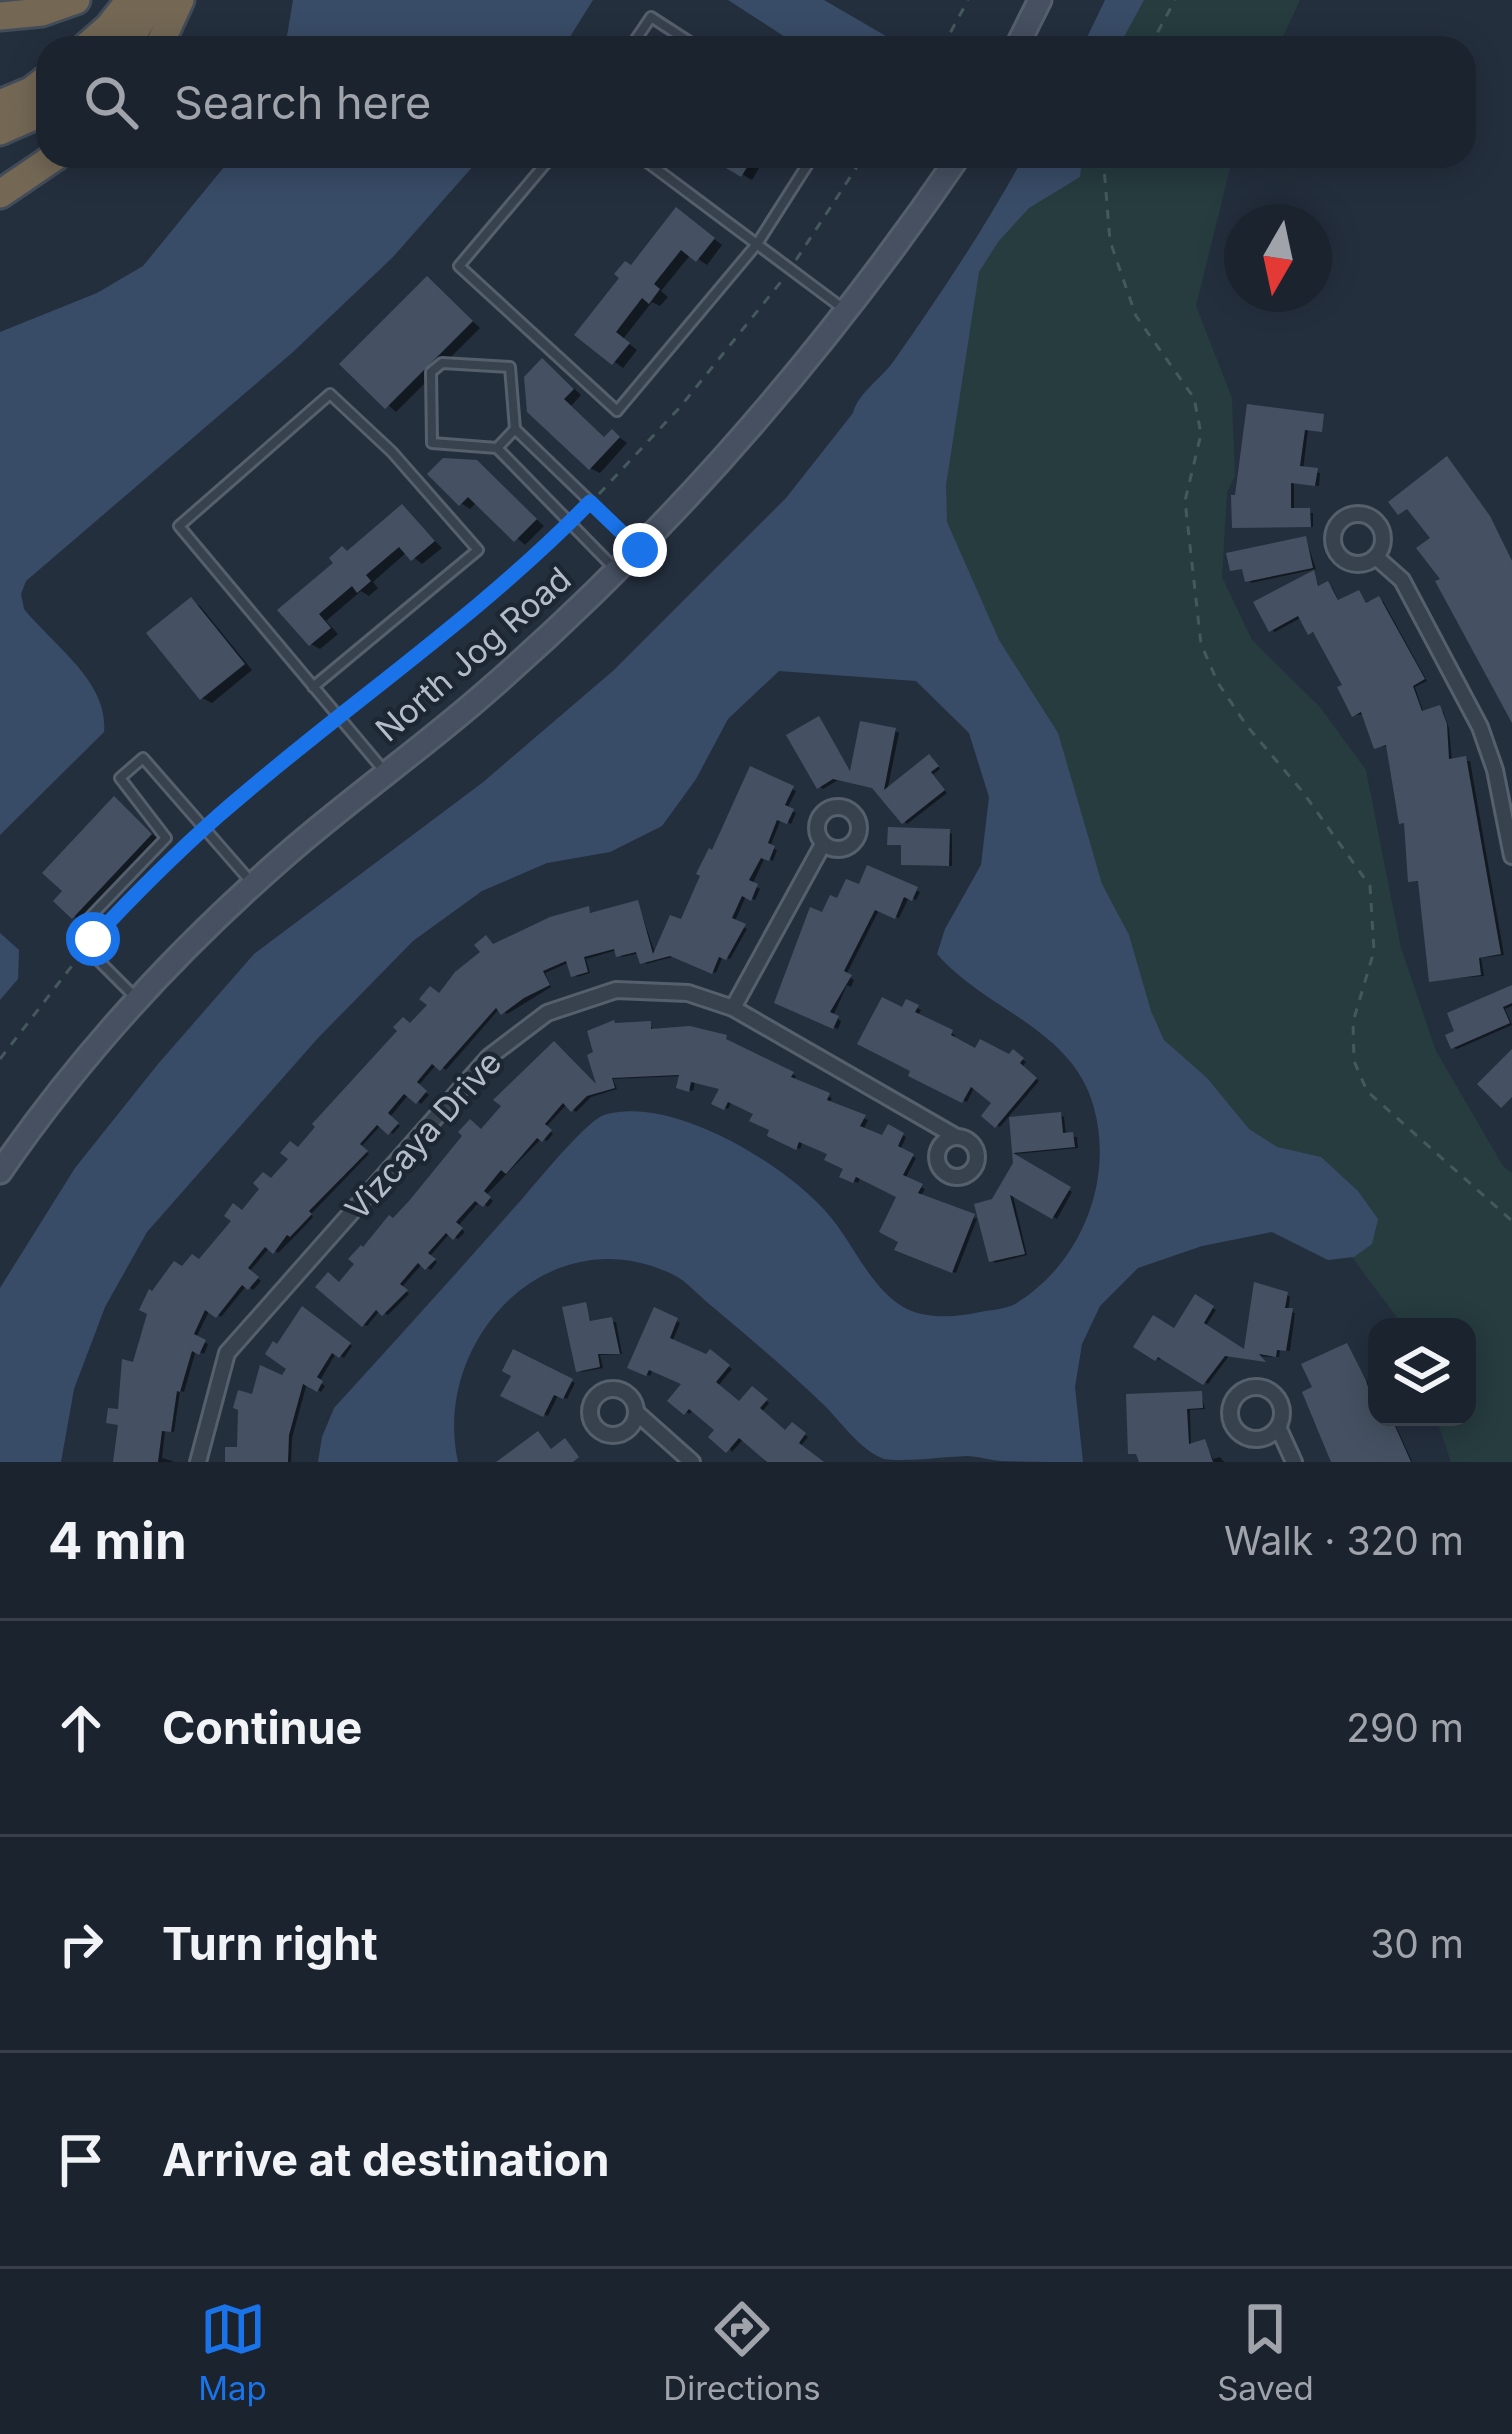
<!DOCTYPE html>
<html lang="en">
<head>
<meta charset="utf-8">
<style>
	:root { --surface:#1b232e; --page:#242b36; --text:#f1f3f6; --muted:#a0a4aa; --line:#39404a; --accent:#1a73e8 }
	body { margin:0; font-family:Inter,sans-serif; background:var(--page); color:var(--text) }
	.controls { position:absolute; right:36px; bottom:36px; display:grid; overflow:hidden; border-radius:24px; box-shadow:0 6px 30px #0003 }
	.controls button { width:108px; height:108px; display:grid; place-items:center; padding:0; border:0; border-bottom:3px solid var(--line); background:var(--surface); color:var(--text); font:60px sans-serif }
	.compass { position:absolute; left:1224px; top:204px; width:108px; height:108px; border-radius:50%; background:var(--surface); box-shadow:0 6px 30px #0003; rotate:189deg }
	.stop { position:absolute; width:36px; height:36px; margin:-27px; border:9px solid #1a73e8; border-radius:50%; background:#fff }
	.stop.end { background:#1a73e8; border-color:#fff; box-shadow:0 3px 12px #0008 }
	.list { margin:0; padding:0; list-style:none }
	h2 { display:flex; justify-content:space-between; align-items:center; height:156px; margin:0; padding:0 48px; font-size:51px }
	h2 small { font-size:39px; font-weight:400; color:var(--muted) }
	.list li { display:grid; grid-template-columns:78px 1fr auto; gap:36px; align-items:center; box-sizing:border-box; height:216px; padding:0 48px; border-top:3px solid var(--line) }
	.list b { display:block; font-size:45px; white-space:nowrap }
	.list em { font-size:39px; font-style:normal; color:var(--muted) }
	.icon { flex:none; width:66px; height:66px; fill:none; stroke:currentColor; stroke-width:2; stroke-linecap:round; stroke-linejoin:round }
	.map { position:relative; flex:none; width:1512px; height:1462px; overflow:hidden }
	.search { position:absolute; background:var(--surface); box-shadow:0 6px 30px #0003; left:36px; right:36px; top:36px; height:132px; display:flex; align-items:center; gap:30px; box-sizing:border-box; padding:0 42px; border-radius:36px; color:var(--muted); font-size:45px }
	.sheet { height:804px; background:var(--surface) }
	nav { display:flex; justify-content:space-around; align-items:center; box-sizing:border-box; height:168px; border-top:3px solid var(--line); background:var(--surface); font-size:33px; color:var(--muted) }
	nav a { display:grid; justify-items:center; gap:6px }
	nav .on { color:var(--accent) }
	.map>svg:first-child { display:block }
</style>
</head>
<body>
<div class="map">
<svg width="1512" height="1462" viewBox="0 0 1512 1462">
	<rect width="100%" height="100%" fill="#242f3e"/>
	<g fill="#263c3f">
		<path d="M1125 0H1300L1278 48H1103Z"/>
		<path d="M1065 156H1233L1196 306 1232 398 1235 476 1227 492 1222 577 1252 640 1320 707 1366 770 1401 948 1436 1051 1503 1166 1512 1173V1462H1451L1436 1417H1467V1327H1404L1328 1225 1211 1141 922 525 953 303 1007 218Z"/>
	</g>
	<g fill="#394c67">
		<path d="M293 0H593L563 48H285Z"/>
		<path d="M728 0H824L891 39 888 48H802Z"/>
		<path d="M1105 0H1144L1118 48H1082Z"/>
		<path d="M233 156H482L393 257 293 352 26 581 21 594 24 609C53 645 109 682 104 732L0 835V332L97 293 143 266Z"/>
		<path d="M1024 156H1082L1080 177 1029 208 998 242 979 272 946 485 947 522 999 640 1058 733 1102 884 1129 935 1151 1011 1164 1040 1207 1078 1249 1129 1277 1147 1321 1157 1358 1191 1378 1219 1372 1244 1354 1257 1328 1260 1272 1232 1202 1246 1138 1268 1100 1306 1082 1344 1075 1387 1083 1462C1057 1462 1028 1462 1001 1461 989 1460 978 1456 966 1456 941 1457 908 1462 884 1459 860 1450 842 1423 824 1405 789 1371 751 1339 714 1308 701 1298 687 1281 672 1274 549 1215 431 1340 458 1462H318L322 1437 334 1408C399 1337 464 1265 528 1192 542 1176 587 1121 604 1115 671 1094 785 1164 828 1214 853 1242 872 1293 909 1310 930 1319 959 1317 980 1312 991 1310 1006 1309 1015 1304 1081 1264 1114 1181 1094 1108 1073 1028 986 1011 937 954L945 929 981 865 989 797 969 733 916 681 779 671 728 719 696 779 662 826 610 852 547 863 482 891 413 941 318 1038 147 1232 105 1307 74 1389 61 1462H0V1288L75 1168 158 1064 254 954 482 783 614 670 786 498 853 413C858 393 881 379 893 362 940 295 985 228 1024 156Z"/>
		<path d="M0 933 19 950 18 979 0 1000Z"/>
	</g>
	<g fill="#0007">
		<path d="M712 156H766L752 180Z"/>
		<path d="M686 217 722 245 707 265 691 254 661 291 668 297 660 306 652 302 623 339 637 350 623 368 578 335 632 268Z"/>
		<path d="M427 279 480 328 396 412 343 364Z"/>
		<path d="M551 367 581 395 571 406 606 439 612 432 627 443 600 473 590 468Z"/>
		<path d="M1249 407 1308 430 1303 470 1320 473 1319 486 1294 483V511L1313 513V527H1235Z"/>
		<path d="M476 463 544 526 525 545 477 502 470 509 461 503Z"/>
		<path d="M403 508 442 548 422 564 407 552 373 582 378 588 369 596 361 591 326 621 338 634 320 649 311 644 282 610Z"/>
		<path d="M1306 539 1316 569 1251 583 1245 569H1233Z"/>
		<path d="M1314 574 1320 589 1332 587 1340 603 1359 593 1368 605 1383 601 1427 681 1415 687 1424 714 1443 711 1449 728 1452 761H1470L1504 955 1481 958 1484 976 1432 980 1421 882 1410 881 1407 825 1402 822 1389 746 1376 747 1364 714 1354 715 1346 686 1317 633H1310L1302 617 1275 632 1271 629Z"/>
		<path d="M191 601 200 606 252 670 212 703 202 698Z"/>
		<path d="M819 720 852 774 895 731 899 733 887 792 933 760 940 769 932 775 947 793 907 824 876 787 838 780 823 789 819 786Z"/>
		<path d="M752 770 796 791 787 809 796 813 791 824 781 819 770 847 777 850 773 861 765 857 752 885 760 889 755 900 746 896 734 923 747 929 730 959 723 956 716 973 676 956 646 964 640 953 622 957 617 950 586 959 590 973 577 977 570 962 545 973 551 987 507 1014 500 1008 446 1070 437 1064 418 1086 429 1095 421 1104 409 1094 390 1117 400 1126 393 1134 381 1125 361 1147 369 1154 311 1214 313 1217 304 1227 278 1253 270 1247 249 1272 261 1281 253 1290 247 1285 221 1317 210 1309 196 1338 208 1344 204 1354 196 1350 184 1392 180 1391 174 1432 165 1431 162 1458 175 1462H116L121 1412 135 1366 184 1270 200 1262 411 1026 495 947 588 910 593 915 638 903 656 956 682 923Z"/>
		<path d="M115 800 160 841 83 922 74 916Z"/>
		<path d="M949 832 952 834V866L908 865 904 863V845L890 843Z"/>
		<path d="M869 869 920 892 916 900 909 897 899 918 879 910 846 975 854 980 851 987 847 985 833 1016 841 1021 838 1029 778 1001 824 916 860 888Z"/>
		<path d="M1512 989V1006L1505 1009 1512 1025 1457 1049 1453 1047Z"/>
		<path d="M908 1003 921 1010 917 1017 955 1035 953 1039 977 1052 1010 1058 1014 1053 1026 1062 1022 1067 1039 1081 1000 1127 985 1115 995 1103 975 1086 967 1102 915 1077 904 1011Z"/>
		<path d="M650 1024 654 1032 725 1038 728 1044 796 1076 794 1081 832 1098 829 1104 868 1120 863 1130 883 1139 889 1128 906 1137 900 1150 916 1158 905 1179 925 1189 920 1197 977 1219 956 1273 917 1258 899 1196 861 1176 858 1183 843 1176 847 1168 831 1154 803 1141 800 1149 770 1135 773 1130 756 1113 732 1101 728 1109 715 1102 722 1089 695 1082 693 1091 683 1089 682 1076 613 1079 617 1089 591 1097 576 1112 567 1104 546 1127 553 1134 547 1141 542 1138 486 1195 493 1201 488 1207 480 1201 458 1226 465 1232 458 1239 450 1233 430 1256 437 1262 431 1270 422 1264 402 1287 409 1294 388 1315 380 1310 367 1326 363 1324 340 1285 395 1221 505 1106 601 1091Z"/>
		<path d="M1060 1115 1064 1117 1066 1136 1077 1137 1078 1148 1015 1154 1012 1120Z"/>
		<path d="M1016 1158 1072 1192 1057 1219 1012 1192 1027 1255 995 1263 992 1260 993 1202Z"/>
		<path d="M1286 1294 1290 1297 1288 1311 1295 1313 1290 1351 1280 1350 1279 1357 1229 1356 1208 1384 1163 1356 1160 1360 1137 1346 1175 1331 1196 1298 1216 1310 1205 1327 1247 1354Z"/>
		<path d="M585 1305 592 1324 616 1322 622 1354 600 1355 603 1368 582 1372 579 1370Z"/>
		<path d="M303 1310 352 1346 344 1358 336 1353 319 1382 325 1386 321 1392 307 1383 292 1438 291 1462H228L240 1450 254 1397 284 1379 290 1368 278 1347Z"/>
		<path d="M655 1311 680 1323 672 1342 707 1358 711 1353 732 1369 718 1386 740 1404 756 1392 769 1403 762 1412 787 1433 792 1426 808 1437 800 1447 820 1462H765L767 1459 744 1438 732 1452 719 1429 694 1409 689 1414 671 1400 685 1383 653 1369 650 1376 631 1366Z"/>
		<path d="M1347 1347 1369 1384 1377 1417H1392L1412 1462H1335L1306 1393 1316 1389Z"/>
		<path d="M514 1353 575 1383 567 1399 558 1395 548 1416 504 1395 515 1375Z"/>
		<path d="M1201 1394 1205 1409 1190 1410 1191 1447 1205 1442 1213 1459 1220 1457 1224 1462H1142L1140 1454 1131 1452Z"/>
	</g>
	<g fill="#455162">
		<path d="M706 156H754L741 177Z"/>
		<path d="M676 207 715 238 696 262 681 250 654 284 660 289 649 304 642 298 616 332 630 343 612 365 574 335 619 278 614 274 625 261 631 265Z"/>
		<path d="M427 276 473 321 385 409 339 364Z"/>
		<path d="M542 358 574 389 564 399 604 437 612 429 620 437 589 470 527 412 524 377Z"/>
		<path d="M1247 404 1324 414 1322 432 1305 430 1300 466 1318 468 1315 486 1291 483V508H1310L1311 527 1232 528 1231 495H1235Z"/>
		<path d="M1447 456 1490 516 1512 561V723L1435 581 1440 579 1416 548 1430 538 1407 509 1398 515 1388 502Z"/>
		<path d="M443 458 477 460 537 519 514 542 468 497 459 506 427 474Z"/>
		<path d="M402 504 435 541 411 561 399 547 366 575 371 581 357 593 352 586 319 614 331 628 309 646 277 610 333 563 329 558 342 546 347 551Z"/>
		<path d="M1306 536 1313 568 1245 582 1242 569 1230 571 1226 553Z"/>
		<path d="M1314 570 1318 586 1328 581 1338 600 1359 590 1366 603 1379 596 1425 679 1413 686 1422 711 1440 705 1447 724 1449 759 1466 756 1501 954 1479 958 1481 975 1429 982 1418 881 1408 882 1404 823 1399 824 1386 745 1374 749 1361 712 1352 717 1337 687 1342 685 1313 632 1308 635 1298 616 1269 632 1253 602Z"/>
		<path d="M191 597 245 664 200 700 146 633Z"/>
		<path d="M819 716 850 771 860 721 896 728 884 790 929 754 939 766 931 772 945 790 902 824 872 788 833 779 817 789 786 735Z"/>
		<path d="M750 766 794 786 785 805 794 809 787 824 777 820 768 843 775 846 769 861 761 858 749 880 758 884 751 901 742 896 732 918 746 924 726 960 719 957 712 974 670 956 640 964 636 952 616 957 614 949 584 957 588 972 571 977 566 961 543 971 550 985 524 998 501 1015 496 1008 440 1071 432 1064 417 1082 427 1091 416 1104 404 1094 388 1113 399 1123 388 1135 377 1125 360 1144 368 1151 309 1211 312 1214 290 1237 287 1235 273 1254 265 1247 248 1268 259 1277 248 1290 242 1285 216 1318 205 1310 194 1334 206 1340 199 1355 192 1351 180 1392 177 1391 171 1432 162 1431 158 1462H113L118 1425 106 1423 108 1408 118 1409 122 1359 133 1362 147 1314 139 1310 149 1289 152 1291 174 1261 182 1266 192 1254 199 1259 231 1221 224 1216 233 1203 242 1210 259 1189 253 1183 263 1172 271 1178 288 1159 280 1153 290 1141 298 1147 315 1127 312 1124 397 1031 393 1027 403 1017 410 1023 427 1005 419 999 430 986 439 993 455 972 480 952 474 945 486 935 493 944 550 917 589 906 590 913 638 900 653 954 670 915 681 919 700 876 696 874 709 848 712 850Z"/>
		<path d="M114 796 152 834 72 919 53 901 62 891 42 873Z"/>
		<path d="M888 827 950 829 949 866 901 865V845H887Z"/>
		<path d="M867 865 918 887 912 901 904 897 895 919 875 910 844 971 852 975 830 1012 839 1016 833 1029 774 1003 810 907 822 912 830 895 837 898 846 879 859 884Z"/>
		<path d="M1512 985V1003L1503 1007 1510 1023 1451 1049 1445 1035 1454 1031 1447 1013Z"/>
		<path d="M882 997 902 1007 906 999 919 1005 915 1012 953 1030 951 1035 975 1048 980 1039 1009 1054 1013 1049 1024 1058 1020 1063 1037 1078 995 1128 981 1116 991 1103 971 1087 962 1103 908 1076 910 1071 857 1044Z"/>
		<path d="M614 1020 615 1023 651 1021V1029L690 1026 727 1035 726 1039 794 1072 791 1077 830 1093 827 1100 866 1115 860 1126 882 1135 888 1124 904 1133 898 1146 914 1154 903 1175 923 1184 918 1193 975 1214 952 1273 894 1250 898 1242 879 1232 896 1197 856 1177 853 1183 839 1177 843 1169 824 1160 827 1154 799 1142 796 1150 767 1136 769 1130 749 1121 753 1114 728 1102 724 1110 711 1104 719 1089 691 1082 689 1092 676 1088 679 1075 612 1078 615 1088 587 1096 571 1112 563 1103 545 1124 552 1130 542 1142 537 1138 506 1174 501 1170 484 1191 491 1197 483 1207 475 1201 456 1222 463 1228 453 1240 446 1233 428 1253 436 1259 425 1270 418 1263 400 1284 408 1290 382 1316 376 1310 362 1327 315 1287 328 1272 339 1282 354 1264 348 1259 361 1245 363 1247 389 1215 393 1218 409 1201 462 1136 458 1132 470 1119 481 1129 501 1106 493 1100 554 1041 596 1084 587 1055 593 1052 587 1031Z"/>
		<path d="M1512 1049V1097L1501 1108 1477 1084Z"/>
		<path d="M1061 1112 1063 1133 1073 1132 1075 1147 1013 1153 1071 1187 1052 1219 1010 1195 1025 1254 989 1262 974 1204 992 1199 1013 1163 1009 1117Z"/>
		<path d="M1254 1282 1288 1292 1285 1308H1293L1286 1351 1277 1350 1276 1357 1259 1354 1266 1362 1225 1356 1203 1385 1158 1357 1155 1361 1133 1347 1153 1315 1174 1328 1195 1294 1214 1306 1204 1323 1244 1349Z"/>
		<path d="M586 1302 590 1321 612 1317 620 1354H598L600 1367 576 1372 562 1307Z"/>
		<path d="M302 1306 351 1343 339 1358 332 1353 317 1377 323 1381 317 1392 303 1384 289 1435 288 1462H225V1447H237L238 1410 233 1408 238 1390 252 1394 260 1365 282 1375 286 1369 265 1354 273 1341 277 1344Z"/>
		<path d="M654 1307 678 1318 670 1338 706 1354 710 1349 730 1365 716 1382 739 1401 752 1386 768 1399 760 1408 785 1430 792 1422 806 1433 799 1443 824 1462H767L739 1438 726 1453 708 1437 714 1430 689 1409 684 1415 667 1401 681 1384 649 1370 646 1376 627 1368Z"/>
		<path d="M1347 1343 1366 1380 1377 1417H1391L1411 1462H1331L1302 1392 1312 1387 1301 1364Z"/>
		<path d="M513 1349 573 1379 563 1399 554 1395 543 1417 500 1396 511 1376 502 1371Z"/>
		<path d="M1202 1391 1203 1408 1187 1409 1189 1444 1205 1439 1213 1462H1139L1136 1454H1128L1126 1394Z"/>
		<path d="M538 1431 551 1449 565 1438 579 1457 573 1462H496Z"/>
	</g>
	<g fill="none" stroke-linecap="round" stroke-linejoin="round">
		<defs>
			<g id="lane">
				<path d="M630 48 651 17 699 48"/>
				<path d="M552 156 459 266 617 411 757 244 813 156"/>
				<path d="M639 156 841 307"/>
				<path d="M497 448 515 429"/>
				<path d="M614 568 497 448 432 443 431 372 442 363 510 367 515 429 635 545"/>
				<path d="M313 687 478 550 392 452 330 394 179 526 385 772"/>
				<path d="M135 997 73 935 166 838 120 778 143 758 252 883"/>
			</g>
			<g id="street">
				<circle cx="1358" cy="539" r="25"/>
				<path d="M1376 557 1402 580 1480 727 1495 770 1512 856"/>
				<circle cx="838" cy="828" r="21"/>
				<path d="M733 1008 823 844"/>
				<circle cx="957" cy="1157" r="20"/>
				<circle cx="1256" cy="1413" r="26"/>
				<circle cx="613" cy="1412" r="23"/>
				<path d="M637 1413 692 1462"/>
				<path d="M1278 1427 1294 1462"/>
				<path d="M198 1462 227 1353 489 1057 547 1013 616 990 688 993 733 1008 955 1136"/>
			</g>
			<g id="secondary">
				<path d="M1016 48 1040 0"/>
				<path d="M0 1172C81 1054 178 949 286 855 350 799 420 750 484 694 666 536 823 355 959 156"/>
			</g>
			<g id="highway">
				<path d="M0 16 42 12 76 0"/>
				<path d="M85 48 109 27 130 0"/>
				<path d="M125 48 153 0"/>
				<path d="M158 48 180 0"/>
				<path d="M0 104 31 91 48 78"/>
				<path d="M0 131 48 110"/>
				<path d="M0 194 56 156"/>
			</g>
		</defs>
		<use href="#lane" stroke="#565f6c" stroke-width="14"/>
		<use href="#street" stroke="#565f6c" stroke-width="20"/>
		<use href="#secondary" stroke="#565f6c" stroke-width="27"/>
		<use href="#highway" stroke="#434c59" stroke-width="33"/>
		<g stroke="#44595c" stroke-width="3" stroke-dasharray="9 9" stroke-linecap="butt">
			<path d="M942 48 968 0"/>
			<path d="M1149 48 1175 0"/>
			<path d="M1103 156 1110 241 1136 316 1194 398 1201 434 1185 501 1201 644 1218 683 1247 726 1302 791 1370 886 1374 951 1353 1022 1354 1061 1367 1091 1512 1221"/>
			<path d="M796 260 864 156"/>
			<path d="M599 494 681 406 784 278"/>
			<path d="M351 711 563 530"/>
			<path d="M215 819 329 728"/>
			<path d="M95 937 195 838"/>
			<path d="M0 1059 78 958"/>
		</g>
		<use href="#lane" stroke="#38414e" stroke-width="8"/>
		<use href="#street" stroke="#38414e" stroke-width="14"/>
		<use href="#secondary" stroke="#465061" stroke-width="21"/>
		<use href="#highway" stroke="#746855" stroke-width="27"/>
	</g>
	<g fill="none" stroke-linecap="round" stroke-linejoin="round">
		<path stroke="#1a73e8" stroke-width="15" d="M93 939C133 896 174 855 218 816 340 709 476 619 590 502L640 550"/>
	</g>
	<g text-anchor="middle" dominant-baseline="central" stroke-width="9" stroke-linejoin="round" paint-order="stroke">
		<g font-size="33" fill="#b4bcc9" stroke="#1d2633">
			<text transform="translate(473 654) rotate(-41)">North Jog Road</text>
			<text transform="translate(423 1135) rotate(-48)">Vizcaya Drive</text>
		</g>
	</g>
</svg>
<div class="controls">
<button><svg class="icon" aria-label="layers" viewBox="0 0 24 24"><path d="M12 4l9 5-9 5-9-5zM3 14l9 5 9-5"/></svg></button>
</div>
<svg class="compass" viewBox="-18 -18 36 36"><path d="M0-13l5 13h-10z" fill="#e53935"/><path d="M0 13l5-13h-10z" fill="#a0a4aa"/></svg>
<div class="stop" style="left:93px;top:939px"></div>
<div class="stop end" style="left:640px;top:550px"></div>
<div class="search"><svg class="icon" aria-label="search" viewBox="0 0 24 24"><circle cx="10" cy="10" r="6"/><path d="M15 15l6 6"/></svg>Search here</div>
</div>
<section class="sheet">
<h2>4 min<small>Walk · 320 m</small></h2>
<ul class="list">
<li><svg class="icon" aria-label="ahead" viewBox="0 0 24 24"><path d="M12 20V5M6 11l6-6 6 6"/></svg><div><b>Continue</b></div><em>290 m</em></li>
<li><svg class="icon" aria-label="right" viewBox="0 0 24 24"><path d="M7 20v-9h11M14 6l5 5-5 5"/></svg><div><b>Turn right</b></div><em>30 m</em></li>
<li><svg class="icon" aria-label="arrive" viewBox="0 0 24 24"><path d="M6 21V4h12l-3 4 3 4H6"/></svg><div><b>Arrive at destination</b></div></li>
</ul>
</section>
<nav>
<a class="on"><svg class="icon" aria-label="map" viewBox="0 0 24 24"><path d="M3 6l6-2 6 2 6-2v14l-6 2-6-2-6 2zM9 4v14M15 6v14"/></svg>Map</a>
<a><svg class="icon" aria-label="directions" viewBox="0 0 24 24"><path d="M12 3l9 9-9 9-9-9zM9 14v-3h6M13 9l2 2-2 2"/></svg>Directions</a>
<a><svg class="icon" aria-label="saved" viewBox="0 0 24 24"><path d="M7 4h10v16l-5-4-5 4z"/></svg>Saved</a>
</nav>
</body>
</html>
